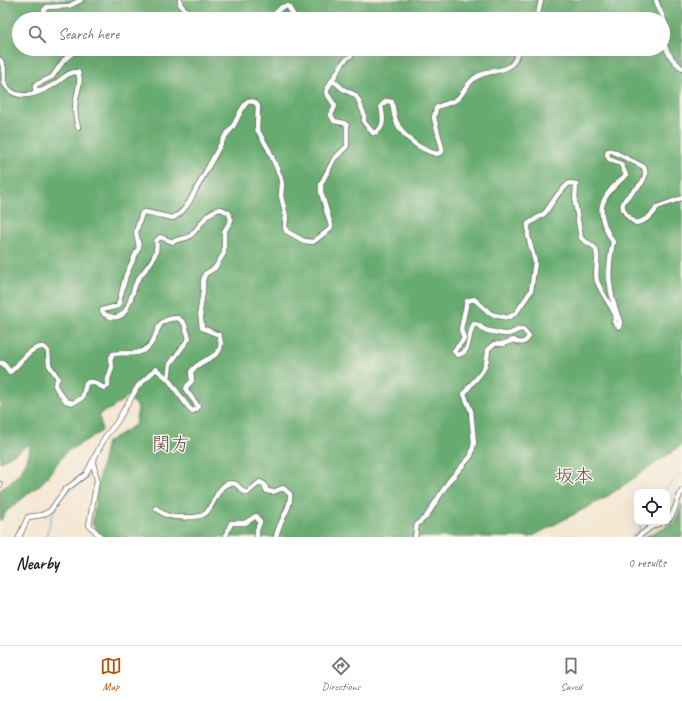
<!DOCTYPE html>
<html lang="en">
<head>
<meta charset="utf-8">
<style>
	:root { --surface:#fff; --page:#f6f6f6; --text:#202124; --muted:#757577; --line:#e0e0e0; --accent:#b45309 }
	body { margin:0; font-family:Caveat,"Klee One",sans-serif; background:var(--page); color:var(--text) }
	.controls { position:absolute; right:12px; bottom:12px; display:grid; overflow:hidden; border-radius:8px; box-shadow:0 4px 16px #0002 }
	.controls button { width:36px; height:36px; display:grid; place-items:center; padding:0; border:0; border-bottom:1px solid var(--line); background:var(--surface); color:var(--text); font:20px sans-serif }
	.list { margin:0; padding:0; list-style:none }
	h2 { display:flex; justify-content:space-between; align-items:center; height:52px; margin:0; padding:0 16px; font-size:17px }
	h2 small { font-size:13px; font-weight:400; color:var(--muted) }
	.icon { flex:none; width:22px; height:22px; fill:none; stroke:currentColor; stroke-width:2; stroke-linecap:round; stroke-linejoin:round }
	.map { position:relative; flex:none; width:682px; height:537px; overflow:hidden }
	.search { position:absolute; background:var(--surface); box-shadow:0 4px 16px #0002; left:12px; right:12px; top:12px; height:44px; display:flex; align-items:center; gap:10px; box-sizing:border-box; padding:0 14px; border-radius:22px; color:var(--muted); font-size:15px }
	.sheet { height:108px; background:var(--surface) }
	nav { display:flex; justify-content:space-around; align-items:center; box-sizing:border-box; height:56px; border-top:1px solid var(--line); background:var(--surface); font-size:11px; color:var(--muted) }
	nav a { display:grid; justify-items:center; gap:2px }
	nav .on { color:var(--accent) }
	.map>svg:first-child { display:block }
</style>
</head>
<body>
<div class="map">
<svg width="682" height="537" viewBox="0 0 682 537">
	<rect width="100%" height="100%" fill="#f7f3e8"/>
	<filter id="ink" filterUnits="userSpaceOnUse"><feTurbulence type="fractalNoise" baseFrequency=".025" numOctaves="2"/><feDisplacementMap in="SourceGraphic" scale="8" xChannelSelector="R" yChannelSelector="G"/><feConvolveMatrix kernelMatrix="1 2 1 2 8 2 1 2 1" color-interpolation-filters="sRGB"/></filter>
	<filter id="wash" filterUnits="userSpaceOnUse"><feTurbulence type="fractalNoise" baseFrequency=".012" numOctaves="4" result="noise"/><feDisplacementMap in="SourceGraphic" scale="16" xChannelSelector="R" yChannelSelector="G"/><feGaussianBlur stdDeviation="0.9" result="paint"/><feColorMatrix in="noise" values="0 0 0 0 0 0 0 0 0 0 0 0 0 0 0 0 0 1.4 0 .05"/><feComposite in="paint" operator="in"/></filter>
	<g filter="url(#wash)">
		<rect width="100%" height="100%" fill="#f5e9d5"/>
		<g fill="#68ab6f" stroke="#426446" fill-rule="evenodd">
			<path d="M0 0H682V445L605 498 531 537H103L92 524 99 478 107 442 135 425 138 408 128 396 112 408 99 414 102 431 66 452 43 482 7 511 0 521V490C17 477 29 467 30 444L0 462ZM19 19H663V49H19Z"/>
			<path d="M682 504V537H645L675 522Z"/>
		</g>
		<g fill="none" stroke-linecap="round" stroke-linejoin="round">
			<g stroke="#5da6d4" stroke-width="1">
				<path d="M662 492 682 473"/>
				<path d="M64 495 85 478 91 470"/>
				<path d="M418 520 426 511 434 493"/>
				<path d="M413 536 415 524"/>
				<path d="M46 537 52 515 60 501"/>
				<path d="M630 537 640 529V522"/>
			</g>
		</g>
	</g>
	<g filter="url(#ink)">
		<g fill="none" stroke-linecap="round" stroke-linejoin="round">
			<defs>
				<g id="minor">
					<path d="M180 0V4L193 19"/>
					<path d="M656 0C658 8 664 16 665 24 666 28 663 32 663 36 664 49 672 61 682 68"/>
					<path d="M45 19 44 10 47 7 69 6 81 0"/>
					<path d="M100 19 108 16 110 19"/>
					<path d="M269 19 282 7 288 6 296 19"/>
					<path d="M342 19 347 16 351 19"/>
					<path d="M537 19 541 0"/>
					<path d="M105 49H109"/>
					<path d="M0 60C8 70 0 78 6 86 18 103 39 93 53 85 61 81 68 71 78 72 81 81 79 85 77 94 74 105 75 117 78 127"/>
					<path d="M331 82 344 61 359 49"/>
					<path d="M40 91 35 89V85L52 77 64 60 77 49"/>
					<path d="M0 363H3L10 372C20 365 29 346 44 347L48 351 49 365 58 378 55 385C57 391 63 396 66 401L73 403 82 398 86 384 88 382H93L104 388 108 386V379L112 367 110 360 113 354C124 352 138 356 147 348 162 335 151 319 178 318L184 323 189 338 170 364 168 379"/>
					<path d="M93 463 97 480 89 525 101 537"/>
					<path d="M0 484V485"/>
					<path d="M156 508C159 511 162 513 166 515 174 518 200 519 206 513 216 503 218 479 236 484L243 491 247 493 260 482 264 484 267 491 273 492 283 488 290 494C292 507 278 523 276 537"/>
					<path d="M667 521C675 516 676 500 682 491"/>
					<path d="M19 537 28 517 42 515 50 511 65 490 86 474 105 437 117 422 138 386 156 369 168 379 189 408 193 411 197 409 198 406 186 390 187 386 192 381 191 372C201 356 228 360 219 335L202 328 200 311 203 291V281L205 274 215 268 224 253V232L231 220 229 213 221 209C204 212 202 226 190 236 185 240 178 238 173 242L160 237 156 241C160 257 144 269 137 281 130 294 129 328 104 314L102 310 118 306 126 275 139 247 136 232 142 213 145 212 173 218C188 210 191 197 199 184 207 169 215 155 223 140 225 135 229 132 232 128 239 117 239 111 248 101L255 102 258 106 257 129 269 150 280 176 282 184 281 196 286 216 285 226 286 231 304 241 313 242 330 229 331 226 321 192V184L334 159 347 146V125L344 123 334 121 331 115 335 106 326 92 331 82H335L343 89 355 95 358 99 364 114V122L373 133C386 130 383 116 381 106L386 101 392 102C393 109 394 115 396 121 403 137 420 150 437 154L442 152V148L434 118 436 108C442 104 451 104 457 99 464 93 467 83 475 78 492 66 514 78 518 49"/>
					<path d="M225 537 231 523H245L256 516 260 522 257 530V537"/>
					<path d="M415 537 417 524 426 517 449 481 471 456 474 443 471 411 464 394C477 374 487 375 488 349L494 344H502L514 340C520 344 525 344 529 336L523 329C516 329 512 335 505 334 499 333 491 332 485 330 481 328 479 324 474 324 467 333 472 354 457 355L454 351 464 339 461 329 467 301 474 299 491 314 508 318 516 313 531 291 535 262 528 236V224L545 213 558 194 569 183 576 184 575 202 581 238C585 242 590 243 594 247 601 254 594 271 597 281 601 292 611 305 616 316L614 322 619 327 620 322C609 293 606 273 613 242 593 210 600 198 626 175L621 164 609 159 607 154 608 151H612L644 167C654 193 598 196 636 223 645 221 653 216 657 207L682 198"/>
					<path d="M638 537 651 527 663 522"/>
				</g>
			</defs>
			<use href="#minor" stroke="#68645d" stroke-width="6"/>
			<use href="#minor" stroke="#fff" stroke-width="4.5"/>
		</g>
	</g>
	<g text-anchor="middle" dominant-baseline="central" stroke-width="3" stroke-linejoin="round" paint-order="stroke">
		<g font-size="19" fill="#654e58" stroke="#f7f3e8">
			<text x="171" y="444">関方</text>
			<text x="574" y="476">坂本</text>
		</g>
	</g>
</svg>
<div class="controls">
<button><svg class="icon" aria-label="locate" viewBox="0 0 24 24"><circle cx="12" cy="12" r="6"/><path d="M12 2v4M12 18v4M2 12h4M18 12h4"/></svg></button>
</div>
<div class="search"><svg class="icon" aria-label="search" viewBox="0 0 24 24"><circle cx="10" cy="10" r="6"/><path d="M15 15l6 6"/></svg>Search here</div>
</div>
<section class="sheet">
<h2>Nearby<small>0 results</small></h2>
<ul class="list">
</ul>
</section>
<nav>
<a class="on"><svg class="icon" aria-label="map" viewBox="0 0 24 24"><path d="M3 6l6-2 6 2 6-2v14l-6 2-6-2-6 2zM9 4v14M15 6v14"/></svg>Map</a>
<a><svg class="icon" aria-label="directions" viewBox="0 0 24 24"><path d="M12 3l9 9-9 9-9-9zM9 14v-3h6M13 9l2 2-2 2"/></svg>Directions</a>
<a><svg class="icon" aria-label="saved" viewBox="0 0 24 24"><path d="M7 4h10v16l-5-4-5 4z"/></svg>Saved</a>
</nav>
</body>
</html>
